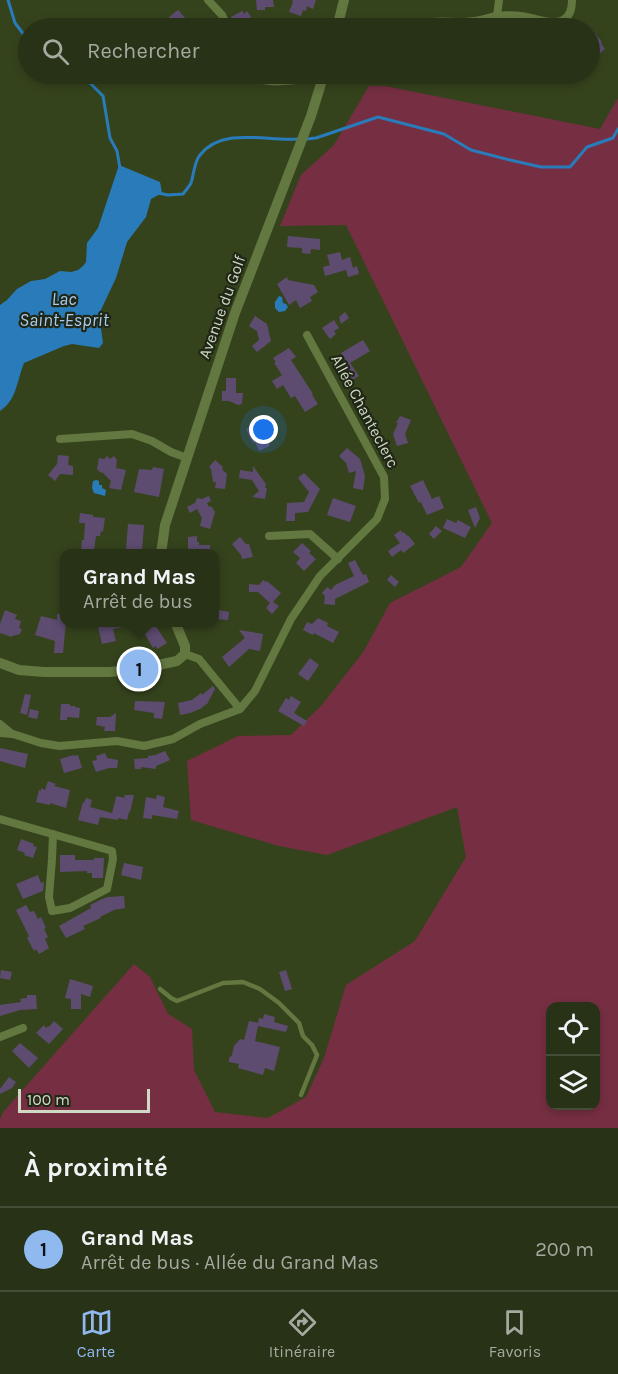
<!DOCTYPE html>
<html lang="fr">
<head>
<meta charset="utf-8">
<style>
	:root { --surface:#283216; --page:#343e23; --text:#f1f3f6; --muted:#a5aaa1; --line:#444d35; --accent:#90b9f0 }
	body { margin:0; font-family:Karla,sans-serif; background:var(--page); color:var(--text) }
	.controls { position:absolute; right:18px; bottom:18px; display:grid; overflow:hidden; border-radius:12px; box-shadow:0 3px 9px #0003 }
	.controls button { width:54px; height:54px; display:grid; place-items:center; padding:0; border:0; border-bottom:2px solid var(--line); background:var(--surface); color:var(--text); font:30px sans-serif }
	.scale { position:absolute; left:18px; bottom:15px; width:132px; box-sizing:border-box; padding-left:6px; border:3px solid #cfd9c3; border-top:0; font-size:16px; line-height:21px; white-space:nowrap; color:#cfd9c3; -webkit-text-stroke:4px #202716; paint-order:stroke }
	.you { position:absolute; left:264px; top:430px; width:21px; height:21px; margin:-15px; border:4px solid #fff; border-radius:50%; background:#1a73e8; box-shadow:0 0 0 9px #1a73e833 }
	.badge { display:grid; place-items:center; width:39px; height:39px; border-radius:50%; background:var(--accent); color:#111; font-size:20px; font-weight:700 }
	.pin { position:absolute; translate:-50% -50%; border:3px solid #fff; box-shadow:0 2px 6px #0006 }
	.popup { position:absolute; left:60px; top:549px; width:159px; height:78px; box-sizing:border-box; display:grid; place-content:center; border-radius:12px; background:var(--surface); filter:drop-shadow(0 2px 4px #0005); font-size:20px; white-space:nowrap; color:var(--muted) }
	.popup b { font-size:22px; color:var(--text) }
	.popup::after { content:''; position:absolute; left:50%; top:100%; margin-left:-12px; border:12px solid transparent; border-top-color:var(--surface) }
	.list { margin:0; padding:0; list-style:none }
	h2 { display:flex; justify-content:space-between; align-items:center; height:78px; margin:0; padding:0 24px; font-size:26px }
	h2 small { font-size:20px; font-weight:400; color:var(--muted) }
	.list li { display:grid; grid-template-columns:39px 1fr auto; gap:18px; align-items:center; box-sizing:border-box; height:84px; padding:0 24px; border-top:2px solid var(--line) }
	.list b { display:block; font-size:22px; white-space:nowrap }
	.list p { margin:0; font-size:20px; white-space:nowrap; color:var(--muted) }
	.list em { font-size:20px; font-style:normal; color:var(--muted) }
	.icon { flex:none; width:33px; height:33px; fill:none; stroke:currentColor; stroke-width:2; stroke-linecap:round; stroke-linejoin:round }
	.map { position:relative; flex:none; width:618px; height:1128px; overflow:hidden }
	.search { position:absolute; background:var(--surface); box-shadow:0 3px 9px #0003; left:18px; right:18px; top:18px; height:66px; display:flex; align-items:center; gap:15px; box-sizing:border-box; padding:0 21px; border-radius:33px; color:var(--muted); font-size:22px }
	.sheet { height:162px; background:var(--surface) }
	nav { display:flex; justify-content:space-around; align-items:center; box-sizing:border-box; height:84px; border-top:2px solid var(--line); background:var(--surface); font-size:16px; color:var(--muted) }
	nav a { display:grid; justify-items:center; gap:3px }
	nav .on { color:var(--accent) }
	.map>svg:first-child { display:block }
</style>
</head>
<body>
<div class="map">
<svg width="618" height="1128" viewBox="0 0 618 1128">
	<rect width="100%" height="100%" fill="#35431d"/>
	<path fill="#762f42" fill-rule="evenodd" d="M369 86H385L600 129 618 98V1128H0V1119L4 1111 134 964 150 977 168 1014 192 1029 194 1070 215 1112 268 1118 306 1097 324 1058 346 985 415 941 466 857 457 807 327 855 279 846 191 820 187 761 238 736 291 735 321 706 364 651 390 603 461 567 492 523 346 225 280 226 301 175 334 145ZM550 1006H596V1106H550Z"/>
	<g fill="#297bba">
		<path d="M119 165 160 182 162 193 151 199 146 217 127 242 116 278 99 314 103 343 99 348 72 344 64 346 24 363C17 380 17 400 0 411V305L7 300 17 289 31 281 45 279 60 271 71 272 78 270 83 266 86 262 87 243 98 228Z"/>
		<path d="M279 296 282 297 283 303 286 304 288 307 285 311 279 312 275 308V302Z"/>
		<path d="M96 480 99 481V485H102V488L106 490 105 496 94 493 92 488 93 481Z"/>
	</g>
	<g fill="none" stroke-linecap="round" stroke-linejoin="round">
		<g stroke="#297bba" stroke-width="3">
			<path d="M8 0 15 23 28 40"/>
			<path d="M81 74 103 96 110 138 117 151 120 168"/>
			<path d="M306 139 316 138 378 117 444 134 471 150 510 160 541 167H570L587 147 613 138 618 129"/>
			<path d="M158 193 168 195 183 194C186 190 189 187 191 183 194 174 194 162 200 155 223 126 267 142 299 139"/>
		</g>
	</g>
	<g fill="#5d4c70">
		<path d="M256 0H273L274 7H265V10H257Z"/>
		<path d="M292 0H316L313 9 307 6 306 11 303 10 301 16 289 12 293 2Z"/>
		<path d="M178 10 194 28H183L179 24 176 27 168 18Z"/>
		<path d="M242 11 244 14 247 11 252 19 237 28 231 17Z"/>
		<path d="M590 27 602 42 601 43 605 49 590 62V47L592 44 590 41Z"/>
		<path d="M288 236 320 239V250L311 249 310 254 302 253V248L287 247Z"/>
		<path d="M340 252 342 260 350 257 353 268 357 266 359 274 348 277 346 270 325 276 323 267 330 265 327 255Z"/>
		<path d="M287 277 288 280 314 285 318 292 310 297 312 301 300 308 296 300 289 305 277 284Z"/>
		<path d="M345 312 349 318 341 324 339 317Z"/>
		<path d="M255 316 267 324 271 341 257 352 252 346 259 340 257 331 249 326Z"/>
		<path d="M334 320 339 328 334 331 336 334 330 339 322 328Z"/>
		<path d="M363 340 370 351 350 363 359 376 348 382 342 372 343 370 342 367 348 363 341 353Z"/>
		<path d="M289 348 296 357 291 360 313 394 312 395 318 404 305 412 295 396 291 398 283 385 277 389 272 381 282 375 274 363 276 362 273 358Z"/>
		<path d="M226 378H236V393H243L242 404 238 405 229 401H222V391H226Z"/>
		<path d="M400 416 411 420 405 434 408 443 397 446 393 434 398 423H396Z"/>
		<path d="M258 422 270 446 259 451 255 442 253 443 246 429Z"/>
		<path d="M347 448 360 459 365 476 363 490 353 488 356 471 349 473 346 463 339 456Z"/>
		<path d="M58 455 69 456 68 465 73 466V475L60 474 55 481 48 475 57 464Z"/>
		<path d="M107 456 110 459 114 456 117 460 116 468 126 470 121 490 109 488 111 481 102 472 101 473 97 469 99 458 104 459Z"/>
		<path d="M215 460 223 467 222 469 227 474 225 489 215 488 216 482H213L211 469 209 467Z"/>
		<path d="M253 466 266 484 265 488H267L265 499 252 497 259 491 252 480 239 478 240 470 253 472Z"/>
		<path d="M153 467 164 469 159 497 134 492 139 469 152 470Z"/>
		<path d="M304 473 320 489 308 512 295 513V521H286L287 503 304 502 309 492 298 478Z"/>
		<path d="M423 480 432 499 439 496 444 508 427 515 421 502 419 503 410 486Z"/>
		<path d="M209 496 211 501 207 503 209 507 211 506 215 512 210 529 200 526 202 518 197 509 190 513 187 507 195 503 197 498 202 499Z"/>
		<path d="M333 498 356 506 350 522 327 515Z"/>
		<path d="M476 507 480 518 475 528 468 510Z"/>
		<path d="M80 513 93 515V517L105 518 103 532 101 531 100 536H96L94 550 81 549 82 540H84L85 523H79Z"/>
		<path d="M447 519 456 523 458 520 471 527 465 538 443 528Z"/>
		<path d="M128 524 144 525 142 551 126 549Z"/>
		<path d="M436 526 442 531 434 539 429 534Z"/>
		<path d="M401 530 402 533 404 532 407 536 408 535 415 544 403 553 401 550 392 557 388 551 400 543 394 535Z"/>
		<path d="M197 536V542H199V545H210V554H188V537Z"/>
		<path d="M240 537 246 544H249L253 557 242 559 241 555 232 544Z"/>
		<path d="M302 543 311 551 309 553 316 559 304 571 296 563 300 558 293 552Z"/>
		<path d="M355 560 363 575 366 574 369 582 335 599V605L324 604 325 596 322 593 327 587 331 590 335 585 354 576 348 563Z"/>
		<path d="M391 575 399 582 395 587 387 580Z"/>
		<path d="M263 580 266 582 267 581 281 593 273 602 279 606 272 614 266 608 270 603 258 592H249V584L259 585Z"/>
		<path d="M5 610 17 615 15 619 21 621 19 628 22 629 20 634 12 636V637L0 633V624Z"/>
		<path d="M219 610 229 612 228 620 214 619V611Z"/>
		<path d="M57 614H64V622H66L63 653H54L55 641 35 635 41 616 57 620Z"/>
		<path d="M318 618 328 623 327 626 339 632 333 643 314 633 313 635 303 630 307 622 312 624Z"/>
		<path d="M97 622H128L129 626 113 629 116 641 102 644Z"/>
		<path d="M138 622H153L167 643 157 649 156 646 153 648Z"/>
		<path d="M239 630 263 634 260 651 249 649 229 667 222 657 245 638Z"/>
		<path d="M310 658 319 665 308 681 298 674Z"/>
		<path d="M213 686 215 689 208 702V703L200 709 190 713 180 715 178 703 192 700 201 693 202 695Z"/>
		<path d="M25 694 31 695 27 715 20 713Z"/>
		<path d="M291 696 301 702 294 713 307 721 304 726 278 711 286 698 289 700Z"/>
		<path d="M135 701 165 702 162 719 154 718V713L134 710Z"/>
		<path d="M61 704H70V706H75V707L80 708 79 718 67 717V720H60Z"/>
		<path d="M30 709 39 711 37 719 28 717Z"/>
		<path d="M116 713 115 731H104L105 727 96 725 97 717H110Z"/>
		<path d="M0 748 28 754 25 768 0 761Z"/>
		<path d="M165 751 170 760 156 766V769L141 767V769H135L134 759 148 758V756L155 755Z"/>
		<path d="M105 753 107 758 118 760 117 768H109L96 772 92 761 97 760 96 756Z"/>
		<path d="M74 755V756L78 755 82 768 64 773 60 759Z"/>
		<path d="M48 781 56 784 54 786 70 790 66 808 50 803V805L36 802 39 790 41 791V788L45 790Z"/>
		<path d="M125 795H134L130 812H129L127 820 118 818V820L100 817 98 825 78 820 83 802 84 803 86 798 92 800 90 807 112 813 116 797 117 796 124 798Z"/>
		<path d="M157 795 165 797 163 807 179 811 177 819 152 815V819L143 818 146 797 156 799Z"/>
		<path d="M21 839 34 844 33 846 37 847 33 858 24 855 25 853 17 850Z"/>
		<path d="M60 855H75V860H94V858H104L103 878H92V873H87V871L60 872Z"/>
		<path d="M124 863 143 867 141 880 121 875Z"/>
		<path d="M38 875 41 883 44 882 43 891 23 899 16 884Z"/>
		<path d="M124 896 125 908 114 910 100 917 101 918 83 926 85 929 66 938 59 926 91 908 90 905 102 899 108 897Z"/>
		<path d="M26 905 30 912 34 911 38 919 41 917 46 928 44 929 48 937 45 939 49 948 39 954 36 949 34 951 27 938 29 936 16 910Z"/>
		<path d="M1 970 12 972 10 980 0 978Z"/>
		<path d="M286 970 292 989 285 991 279 972Z"/>
		<path d="M70 979 93 986 90 997 81 994V1009H71V999L65 998Z"/>
		<path d="M27 995H36L37 1009 20 1010 0 1016V1005L21 1002 20 999 27 998Z"/>
		<path d="M264 1014 275 1017 274 1022 288 1026 286 1032 258 1026 255 1041 280 1047 274 1071 265 1068 263 1075 238 1068 239 1064 229 1062V1058L232 1055 234 1046 240 1039 244 1040 249 1021 258 1023 259 1018 263 1019Z"/>
		<path d="M54 1021 63 1029 49 1044 36 1033 44 1025 46 1028 48 1026 49 1027Z"/>
		<path d="M20 1043 38 1058 29 1068 12 1051Z"/>
		<path d="M9 1077 16 1082 12 1088 0 1094V1089Z"/>
	</g>
	<g fill="none" stroke-linecap="round" stroke-linejoin="round">
		<path stroke="#637740" stroke-width="4.5" d="M160 989 171 998 177 1001 223 983 243 982 260 989 279 1003 299 1023 303 1036 312 1045 317 1055 301 1095"/>
		<g stroke="#637740" stroke-width="8">
			<path d="M208 0 222 15 228 28"/>
			<path d="M497 16 499 0"/>
			<path d="M414 28C436 16 452 25 474 21 482 20 490 17 497 16 505 15 514 15 521 16 533 17 551 26 563 20 571 16 572 8 572 0"/>
			<path d="M249 74C272 89 297 76 322 80"/>
			<path d="M327 74 341 75 355 74"/>
			<path d="M60 439 132 434 152 441 171 452 187 458"/>
			<path d="M269 536 310 534 338 559"/>
			<path d="M185 654 199 659 240 709"/>
			<path d="M0 724 12 734"/>
			<path d="M0 733 13 734 41 743 59 746 117 741 144 746 173 739 200 724 240 709 255 691 291 619 320 576 377 519 385 499 384 477 307 335"/>
			<path d="M0 819 112 851 113 859 107 889 70 908 52 911 49 897 52 859 53 834"/>
			<path d="M0 1037 23 1028"/>
		</g>
		<g stroke="#637740" stroke-width="10">
			<path d="M337 28 344 0"/>
			<path d="M161 554 165 525 235 313 311 116 324 74"/>
			<path d="M0 663 19 670 44 672H110L139 669 177 661 185 654V646L175 622"/>
		</g>
	</g>
	<g text-anchor="middle" dominant-baseline="central" stroke-width="4.5" stroke-linejoin="round" paint-order="stroke">
		<g font-size="16" fill="#cfd9c3" stroke="#202716">
			<text transform="translate(222 307) rotate(-70)">Avenue du Golf</text>
			<text transform="translate(365 411) rotate(62)">Allée Chanteclerc</text>
		</g>
		<g font-size="18" font-style="italic" fill="#a6cbed" stroke="#202716">
			<text x="64" y="299">Lac<tspan x="64" dy="21">Saint-Esprit</tspan></text>
		</g>
	</g>
</svg>
<div class="controls">
<button><svg class="icon" aria-label="locate" viewBox="0 0 24 24"><circle cx="12" cy="12" r="6"/><path d="M12 2v4M12 18v4M2 12h4M18 12h4"/></svg></button>
<button><svg class="icon" aria-label="layers" viewBox="0 0 24 24"><path d="M12 4l9 5-9 5-9-5zM3 14l9 5 9-5"/></svg></button>
</div>
<div class="scale">100 m</div>
<div class="you"></div>
<div class="pin badge" style="left:139px;top:669px">1</div>
<div class="popup"><b>Grand Mas</b>Arrêt de bus</div>
<div class="search"><svg class="icon" aria-label="search" viewBox="0 0 24 24"><circle cx="10" cy="10" r="6"/><path d="M15 15l6 6"/></svg>Rechercher</div>
</div>
<section class="sheet">
<h2>À proximité<small></small></h2>
<ul class="list">
<li><span class="badge">1</span><div><b>Grand Mas</b><p>Arrêt de bus · Allée du Grand Mas</p></div><em>200 m</em></li>
</ul>
</section>
<nav>
<a class="on"><svg class="icon" aria-label="map" viewBox="0 0 24 24"><path d="M3 6l6-2 6 2 6-2v14l-6 2-6-2-6 2zM9 4v14M15 6v14"/></svg>Carte</a>
<a><svg class="icon" aria-label="directions" viewBox="0 0 24 24"><path d="M12 3l9 9-9 9-9-9zM9 14v-3h6M13 9l2 2-2 2"/></svg>Itinéraire</a>
<a><svg class="icon" aria-label="saved" viewBox="0 0 24 24"><path d="M7 4h10v16l-5-4-5 4z"/></svg>Favoris</a>
</nav>
</body>
</html>
